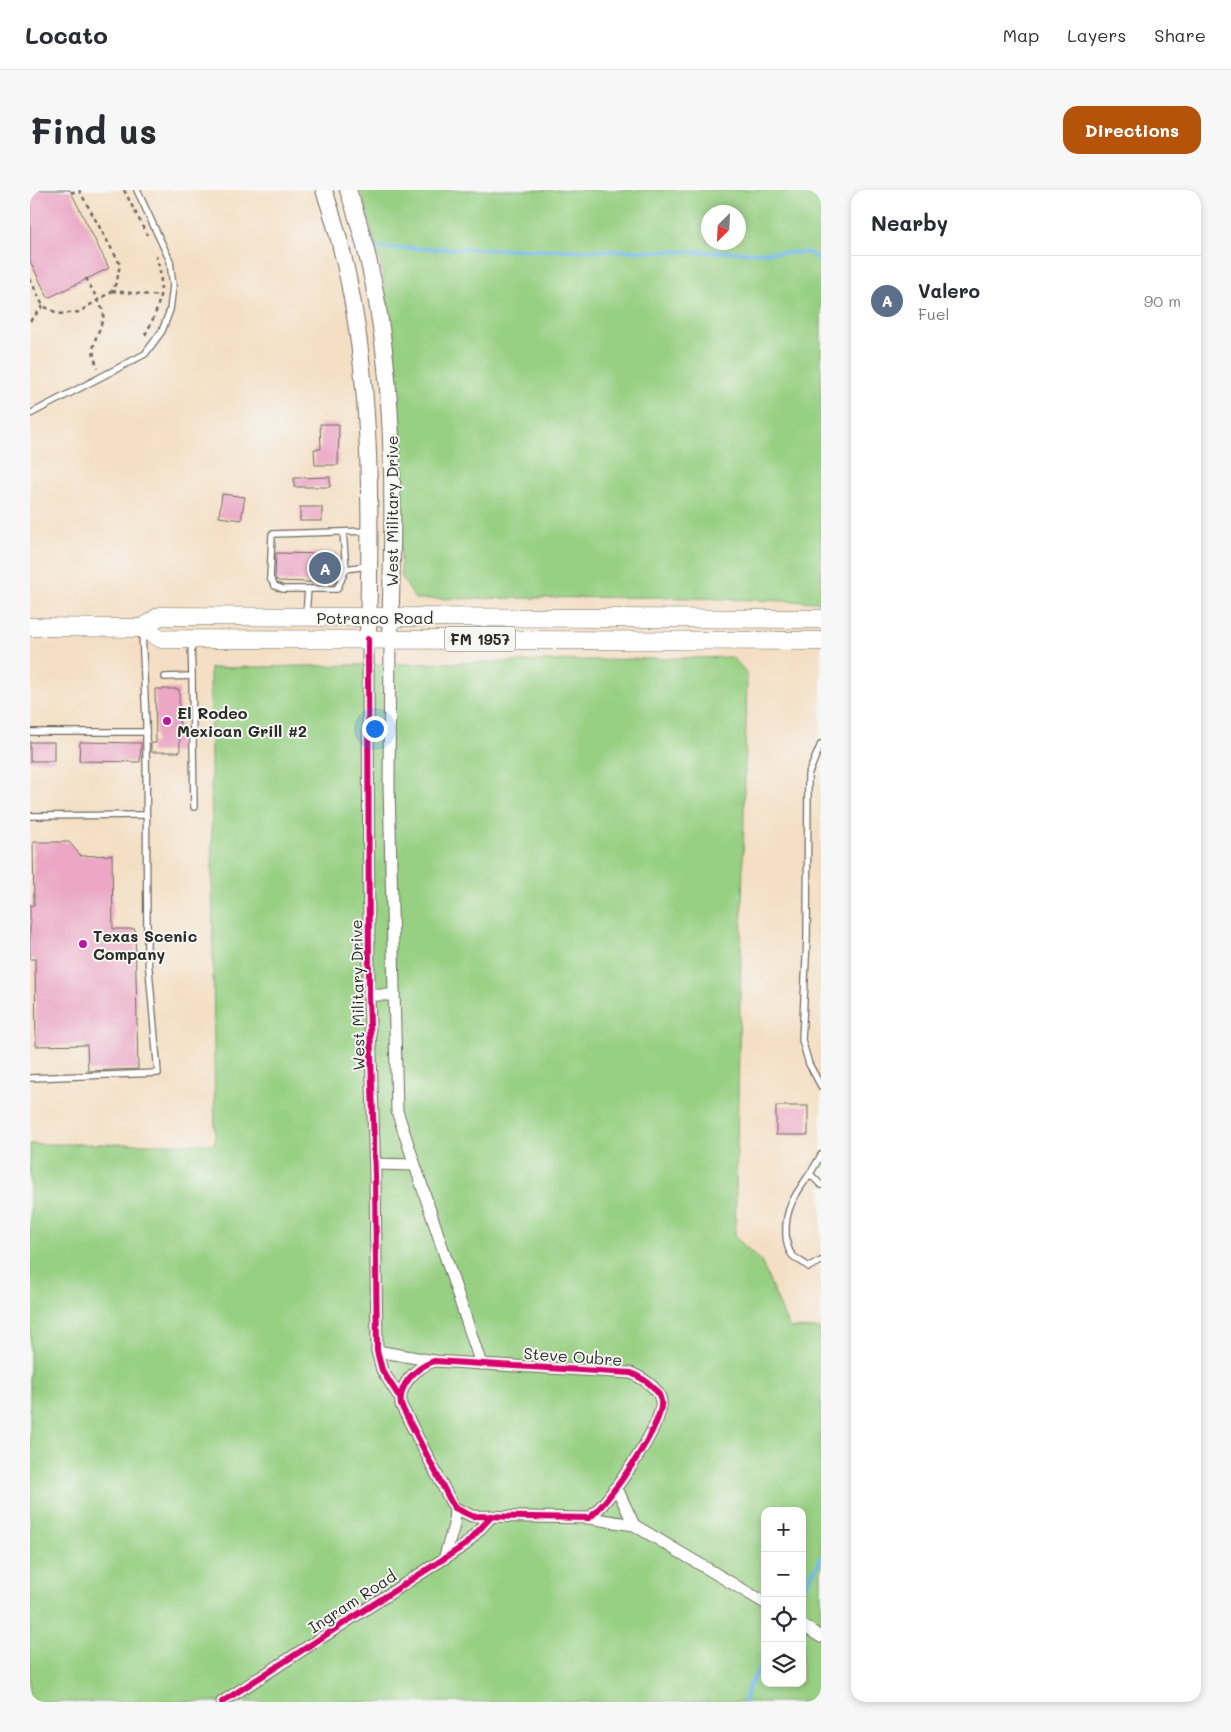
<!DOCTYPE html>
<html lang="en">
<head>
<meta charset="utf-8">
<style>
	:root { --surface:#fff; --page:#f7f7f7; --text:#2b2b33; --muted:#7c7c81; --line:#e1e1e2; --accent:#b45309 }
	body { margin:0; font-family:Mali,sans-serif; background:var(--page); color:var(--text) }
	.controls { position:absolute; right:15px; bottom:15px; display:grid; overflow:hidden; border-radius:10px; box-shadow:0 2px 8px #0003 }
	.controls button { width:45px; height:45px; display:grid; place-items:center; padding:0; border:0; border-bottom:1px solid var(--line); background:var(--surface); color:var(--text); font:25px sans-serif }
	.compass { position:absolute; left:671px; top:15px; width:45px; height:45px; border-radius:50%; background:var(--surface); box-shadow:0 2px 8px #0003; rotate:204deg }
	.you { position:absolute; left:344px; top:538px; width:18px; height:18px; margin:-12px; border:4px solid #fff; border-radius:50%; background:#1a73e8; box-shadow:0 0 0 8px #1a73e833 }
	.badge { display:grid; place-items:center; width:32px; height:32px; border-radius:50%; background:var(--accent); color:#fff; font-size:16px; font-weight:700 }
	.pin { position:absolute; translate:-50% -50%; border:2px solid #fff; box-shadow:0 1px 5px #0006 }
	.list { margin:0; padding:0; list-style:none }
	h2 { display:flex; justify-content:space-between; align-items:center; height:65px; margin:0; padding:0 20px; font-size:21px }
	h2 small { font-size:16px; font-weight:400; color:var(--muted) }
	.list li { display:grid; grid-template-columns:32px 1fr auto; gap:15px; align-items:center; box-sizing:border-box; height:90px; padding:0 20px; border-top:1px solid var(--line) }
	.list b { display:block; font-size:19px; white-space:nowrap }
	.list p { margin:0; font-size:16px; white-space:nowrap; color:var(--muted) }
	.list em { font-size:16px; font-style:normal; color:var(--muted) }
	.icon { flex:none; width:28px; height:28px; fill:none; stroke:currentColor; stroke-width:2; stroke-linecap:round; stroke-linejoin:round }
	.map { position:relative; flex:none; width:791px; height:1512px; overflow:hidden; border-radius:15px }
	header { display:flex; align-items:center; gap:30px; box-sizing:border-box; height:70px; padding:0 25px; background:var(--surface); border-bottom:1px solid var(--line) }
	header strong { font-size:24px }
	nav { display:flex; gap:28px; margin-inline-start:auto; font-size:18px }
	.intro { display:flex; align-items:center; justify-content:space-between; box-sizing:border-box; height:120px; padding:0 30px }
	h1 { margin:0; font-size:35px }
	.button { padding:12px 22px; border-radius:15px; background:var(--accent); color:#fff; font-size:18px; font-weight:700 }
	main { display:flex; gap:30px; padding:0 30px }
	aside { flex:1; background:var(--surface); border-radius:15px; box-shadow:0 2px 8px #0003 }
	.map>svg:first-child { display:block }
</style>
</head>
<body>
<header>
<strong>Locato</strong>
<nav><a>Map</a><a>Layers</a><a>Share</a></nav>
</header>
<div class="intro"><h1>Find us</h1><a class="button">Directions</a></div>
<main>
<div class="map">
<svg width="791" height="1512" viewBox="0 0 791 1512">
	<rect width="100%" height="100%" fill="#f6f6f2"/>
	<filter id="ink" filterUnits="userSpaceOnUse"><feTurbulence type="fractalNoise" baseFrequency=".02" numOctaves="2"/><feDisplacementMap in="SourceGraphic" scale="10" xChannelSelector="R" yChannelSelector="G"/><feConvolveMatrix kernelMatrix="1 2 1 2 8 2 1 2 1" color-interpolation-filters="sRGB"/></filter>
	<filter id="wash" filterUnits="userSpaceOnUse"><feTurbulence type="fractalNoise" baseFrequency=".0096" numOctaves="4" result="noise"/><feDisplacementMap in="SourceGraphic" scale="20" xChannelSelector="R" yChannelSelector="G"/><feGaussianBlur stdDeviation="1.12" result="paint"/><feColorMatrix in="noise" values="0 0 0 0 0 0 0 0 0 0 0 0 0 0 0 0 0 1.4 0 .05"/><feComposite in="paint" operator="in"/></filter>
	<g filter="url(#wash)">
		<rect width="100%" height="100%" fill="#f4dfc4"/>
		<g fill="#97d083" stroke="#617e57" fill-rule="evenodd">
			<path d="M331 0H791V412L626 407 385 409 371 386 370 271 364 158 352 80ZM678 22H708V52H678Z"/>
			<path d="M702 467 717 483 705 1047 731 1071 759 1138 791 1139V1512H0V954H185L180 478ZM735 1321H772V1493H735Z"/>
		</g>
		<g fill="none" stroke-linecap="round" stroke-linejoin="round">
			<g stroke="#78baed" stroke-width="4">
				<path d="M347 58 780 63 791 70"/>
				<path d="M772 1401 791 1368"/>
				<path d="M715 1512 717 1500 735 1468"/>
			</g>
		</g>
		<g id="blocks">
			<g fill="#eba7c5">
				<path d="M0 0H40L79 78 18 108 0 71Z"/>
				<path d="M290 234H309L308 275H285L284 259H291Z"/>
				<path d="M300 287V297H264V288Z"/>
				<path d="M192 304 215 307 211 330 189 327Z"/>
				<rect x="270" y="317" width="22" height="14"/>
				<path d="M246 363 306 364 305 393 248 391 245 387Z"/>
				<path d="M125 499H149L150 562H121V553H126Z"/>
				<rect x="0" y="552" width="24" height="19"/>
				<path d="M50 552 111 553 110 572 49 571Z"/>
				<path d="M3 652H39L51 666 82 665 83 739H105L108 879 58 881 57 855 6 856 5 769H0V715H4Z"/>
				<rect x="746" y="916" width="32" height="29"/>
			</g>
		</g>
	</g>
	<g filter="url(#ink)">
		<use href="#blocks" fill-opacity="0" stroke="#716a61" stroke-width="1"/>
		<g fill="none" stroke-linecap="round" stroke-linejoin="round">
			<defs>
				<g id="lane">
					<path d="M0 224 115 164 132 141 140 120 143 96 140 71 107 0"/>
					<path d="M313 342 316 379"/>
					<path d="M336 376 316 379 307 399H253L245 396 240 388 242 344 339 341"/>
					<path d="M276 424 278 399"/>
					<path d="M162 486 164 617"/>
					<path d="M135 487 162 486 161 450"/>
					<path d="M0 542H116"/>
					<path d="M791 554 778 585 777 749 772 850 779 874 791 896"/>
					<path d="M0 626 116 625"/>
					<path d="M0 888 128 883 117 757 116 532 112 441"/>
					<path d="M791 965C776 995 754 1009 756 1044 756 1051 758 1061 763 1066 768 1070 774 1073 779 1077L791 1071"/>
					<path d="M781 985 791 995"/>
				</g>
				<g id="street">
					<path d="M338 449 339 805 345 985 347 1161 352 1180 370 1208"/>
					<path d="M360 449 359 596 367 921 451 1174"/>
					<path d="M339 805H364"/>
					<path d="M345 974 383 975"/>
					<path d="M347 1161 404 1171"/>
					<path d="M404 1171 601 1183C612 1188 629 1198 631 1211 635 1233 577 1315 559 1328L442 1326 425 1318 421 1312 371 1215C368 1194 386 1178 404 1171Z"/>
					<path d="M584 1299 590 1305 604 1335"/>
					<path d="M559 1328 604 1335 735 1413"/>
					<path d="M415 1366 424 1335 425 1318"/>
					<path d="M772 1435 791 1447"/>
					<path d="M192 1512 435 1355 462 1326"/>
				</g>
				<g id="secondary">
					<path d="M294 0C344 144 341 299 338 449"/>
					<path d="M318 0C369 144 364 298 360 449"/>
				</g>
				<g id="primary">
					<path d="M0 437 112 438 132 449 791 451"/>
					<path d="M112 438 130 426 791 429"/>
				</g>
			</defs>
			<use href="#lane" stroke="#716a61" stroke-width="8"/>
			<use href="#street" stroke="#716a61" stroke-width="13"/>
			<use href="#secondary" stroke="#716a61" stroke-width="18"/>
			<use href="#primary" stroke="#716a61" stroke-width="19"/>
			<g stroke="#716a61" stroke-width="2.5" stroke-dasharray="4 4" stroke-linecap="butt">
				<path d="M94 0 117 45"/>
				<path d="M41 3 48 0"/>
				<path d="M56 88 74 122C71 147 56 151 68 178"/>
				<path d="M0 89 13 116 29 124 49 122 82 101 87 91 90 74 49 0"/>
				<path d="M82 101 131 106"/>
				<path d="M0 131 13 116"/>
				<path d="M115 145C130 119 136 94 126 66"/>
			</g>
			<use href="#lane" stroke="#fff" stroke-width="5.5"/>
			<use href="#street" stroke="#fff" stroke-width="11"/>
			<use href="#secondary" stroke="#fff" stroke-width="16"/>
			<use href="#primary" stroke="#fff" stroke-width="18"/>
			<defs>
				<g id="cycleway">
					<path d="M338 449 339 805 345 985 347 1161 352 1180 370 1208"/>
					<path d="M404 1171 601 1183C612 1188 629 1198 631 1211 635 1233 577 1315 559 1328L442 1326 425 1318 421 1312 371 1215C368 1194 386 1178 404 1171Z"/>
					<path d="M192 1512 435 1355 462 1326"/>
				</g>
			</defs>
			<use href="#cycleway" stroke="#f6f6f2" stroke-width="9"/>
			<use href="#cycleway" stroke="#d6006c" stroke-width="6"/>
		</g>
	</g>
	<g fill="#b5179e" stroke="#f6f6f2" stroke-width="2">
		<circle cx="137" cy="531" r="5"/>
		<circle cx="53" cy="754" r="5"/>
	</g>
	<g text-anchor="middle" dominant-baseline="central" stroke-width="4" stroke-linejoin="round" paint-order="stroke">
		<rect fill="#f6f6f2" stroke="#686867" stroke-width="1" x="415" y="436.5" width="70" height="25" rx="4"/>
		<g font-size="15" font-weight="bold" fill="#2b2b2b">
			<text x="450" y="449">FM 1957</text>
		</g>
		<g font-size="16" fill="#2b2b2b" stroke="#f6f6f2">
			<text transform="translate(361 321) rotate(-90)">West Military Drive</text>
			<text x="345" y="427">Potranco Road</text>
			<text transform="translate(327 805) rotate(-91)">West Military Drive</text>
			<text transform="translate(543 1166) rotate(4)">Steve Oubre</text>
			<text transform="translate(322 1411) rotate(-33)">Ingram Road</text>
		</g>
		<g font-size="16" font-weight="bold" fill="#2b2b2b" stroke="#f6f6f2" text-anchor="start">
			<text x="147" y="522">El Rodeo<tspan x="147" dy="18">Mexican Grill #2</tspan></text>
			<text x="63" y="745">Texas Scenic<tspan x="63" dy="18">Company</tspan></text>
		</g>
	</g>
</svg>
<div class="controls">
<button>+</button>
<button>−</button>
<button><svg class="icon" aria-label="locate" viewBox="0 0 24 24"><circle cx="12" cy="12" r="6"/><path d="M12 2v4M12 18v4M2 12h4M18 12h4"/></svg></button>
<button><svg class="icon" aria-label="layers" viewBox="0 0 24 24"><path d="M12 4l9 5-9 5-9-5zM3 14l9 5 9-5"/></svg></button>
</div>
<svg class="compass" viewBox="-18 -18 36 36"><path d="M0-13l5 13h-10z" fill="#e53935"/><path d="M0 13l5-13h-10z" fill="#7c7c81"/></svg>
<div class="you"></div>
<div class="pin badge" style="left:295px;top:378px;background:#5c6f8a">A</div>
</div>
<aside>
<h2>Nearby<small></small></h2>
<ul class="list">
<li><span class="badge" style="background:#5c6f8a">A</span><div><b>Valero</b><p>Fuel</p></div><em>90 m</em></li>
</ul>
</aside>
</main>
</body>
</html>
